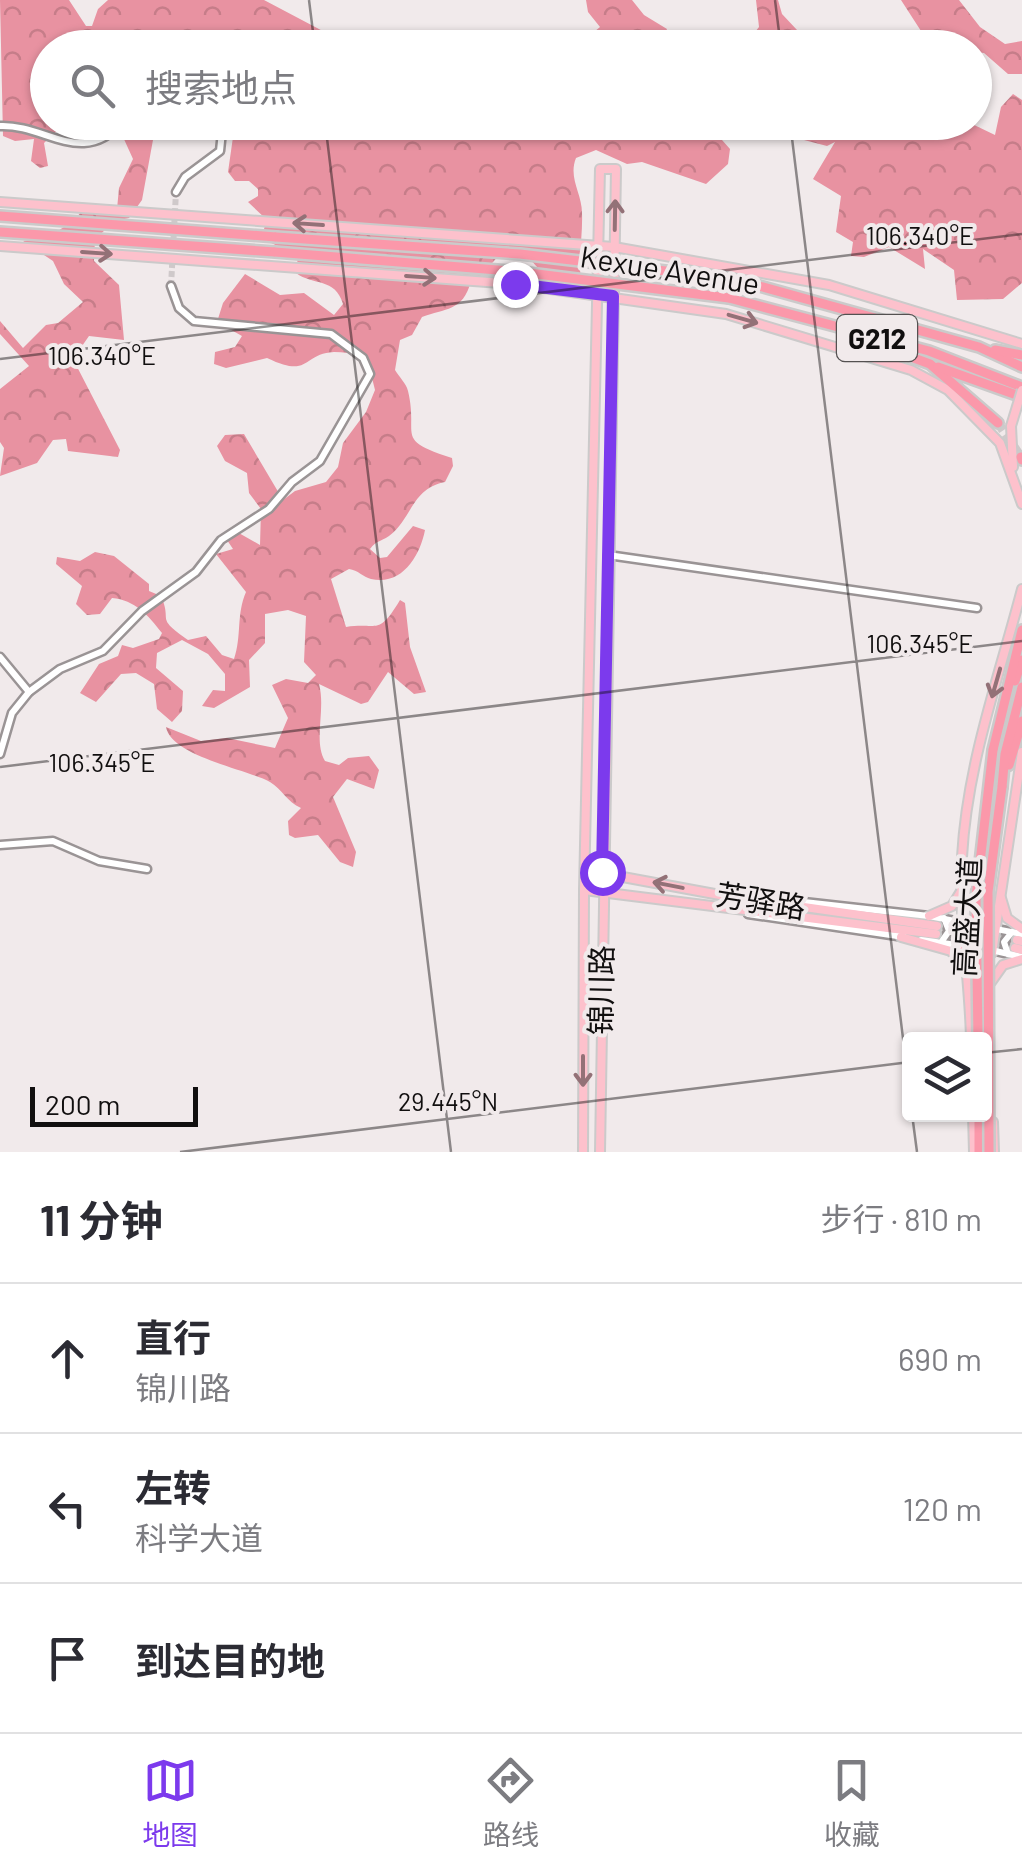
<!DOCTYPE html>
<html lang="zh">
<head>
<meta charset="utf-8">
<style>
	:root { --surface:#fff; --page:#f7f7f7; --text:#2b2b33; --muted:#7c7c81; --line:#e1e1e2; --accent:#7c3aed }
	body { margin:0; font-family:Barlow,"Noto Sans SC",sans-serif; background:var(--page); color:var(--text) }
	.controls { position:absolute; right:30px; bottom:30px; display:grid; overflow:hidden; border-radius:10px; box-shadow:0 2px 8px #0004 }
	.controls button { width:90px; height:90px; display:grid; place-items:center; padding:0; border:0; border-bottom:2px solid var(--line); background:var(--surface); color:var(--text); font:50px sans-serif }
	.scale { position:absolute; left:30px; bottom:25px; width:168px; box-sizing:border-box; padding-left:10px; border:5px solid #110f0f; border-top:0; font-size:28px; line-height:35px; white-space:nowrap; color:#110f0f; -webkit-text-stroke:8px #f1eaeb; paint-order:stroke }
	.stop { position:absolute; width:30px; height:30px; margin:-22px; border:8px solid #7c3aed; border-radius:50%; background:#fff }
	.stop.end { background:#7c3aed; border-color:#fff; box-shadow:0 2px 10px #0008 }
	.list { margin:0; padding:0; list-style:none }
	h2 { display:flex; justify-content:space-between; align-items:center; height:130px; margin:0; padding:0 40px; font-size:42px }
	h2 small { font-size:32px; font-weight:400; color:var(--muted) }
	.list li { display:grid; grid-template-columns:65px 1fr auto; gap:30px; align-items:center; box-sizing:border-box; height:150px; padding:0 40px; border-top:2px solid var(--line) }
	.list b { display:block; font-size:38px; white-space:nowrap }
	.list p { margin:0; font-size:32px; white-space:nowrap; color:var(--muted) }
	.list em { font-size:32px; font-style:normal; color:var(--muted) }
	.icon { flex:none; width:55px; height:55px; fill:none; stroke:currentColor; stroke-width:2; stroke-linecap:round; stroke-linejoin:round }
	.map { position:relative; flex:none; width:1022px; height:1152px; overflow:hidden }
	.search { position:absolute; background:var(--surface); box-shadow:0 2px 8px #0004; left:30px; right:30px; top:30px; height:110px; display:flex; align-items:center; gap:25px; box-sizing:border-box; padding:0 35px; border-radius:55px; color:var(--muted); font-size:38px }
	.sheet { height:580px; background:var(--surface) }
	nav { display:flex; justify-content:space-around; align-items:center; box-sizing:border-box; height:140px; border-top:2px solid var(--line); background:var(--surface); font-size:28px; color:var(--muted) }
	nav a { display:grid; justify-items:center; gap:5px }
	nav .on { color:var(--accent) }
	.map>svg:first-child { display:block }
</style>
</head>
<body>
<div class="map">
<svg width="1022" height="1152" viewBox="0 0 1022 1152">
	<defs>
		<pattern id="forest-crowns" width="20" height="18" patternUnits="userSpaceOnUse" patternTransform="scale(2.5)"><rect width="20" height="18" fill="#e892a1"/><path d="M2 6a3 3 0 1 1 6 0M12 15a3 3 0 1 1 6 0" fill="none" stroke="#c67d89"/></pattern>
	</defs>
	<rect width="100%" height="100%" fill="#f1eaeb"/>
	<g fill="url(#forest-crowns)">
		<path d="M0 0H69L86 26H92L98 9 108 0H264L353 47 48 48V122L153 123 155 129 142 200 129 218 115 221 95 239 94 261 119 285 124 340 89 336 73 359 120 450 118 457 68 451 66 439 53 440 37 463 0 476 4 448 0 442V389L29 366 0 334V321L23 348 46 325 58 323 83 302 64 284 53 261 23 241 42 240 71 223 84 209H117L119 188 133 159 123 137 96 141 63 125 44 143 48 166 40 168 31 161 34 139 15 141 3 136Z"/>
		<path d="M586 0H632L644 15 667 29 660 47H561L570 36 583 41 600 27 588 12Z"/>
		<path d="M756 0H778L782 14 813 47H743L759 27Z"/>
		<path d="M901 0H959L980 27 1005 44 1022 41V74H1008L984 53 975 52 974 48 955 47 945 40 939 47H920L921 31Z"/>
		<path d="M1013 94 1022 100V283L1003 299 957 300 954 270 923 249 925 269 889 247 864 257 851 256 853 242 836 232 841 196 813 179 835 142 827 146 804 140 802 126 794 123H970L995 135 1001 107Z"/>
		<path d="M235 123H729L722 140 730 149 728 164 706 184 642 162 627 164 596 150 576 158C568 178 582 193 582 213 583 238 577 261 582 286L577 291 557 289 528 257 501 253 478 279 471 281C463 312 445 308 422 317L412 335 400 340 395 370C399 377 406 383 408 391 419 437 393 439 452 458L453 466 445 482C411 489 412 519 389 536 380 542 377 540 370 549L380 558 387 557 413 526 425 530C420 556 402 586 371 579 363 577 358 570 349 569L331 579 346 627C378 622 378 637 400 600L405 603 410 647 426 692 414 694 388 672 368 702 361 704 319 684C326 710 313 741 325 761L339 765 348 758 369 756 379 770 374 789 347 779 333 797 356 852 353 867 340 862 318 835 295 838 289 835 288 821 301 808C287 802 282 789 270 782 246 769 171 756 166 727L201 741 227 738 275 748 288 718 272 685 286 679 308 683 316 675 304 662 306 616 288 610 265 614V643L249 660 250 687 214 708 202 706 213 690 225 691V674L208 654 182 640 157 653 156 668 183 691 182 711 172 722 157 709 154 684 136 673 121 674 96 702 80 693 99 664 118 656 122 645 133 648 159 639 162 633C148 615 135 600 112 598L100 614 87 615 76 604 82 586 56 564 57 557 80 561 95 552 114 556 149 584V591L161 596C173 623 154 616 188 640L206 636 222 655 234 659C242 636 236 615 246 592L216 554 233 549 227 540 230 528 260 545 261 509 249 493 247 473 225 461 217 446 225 435 244 434 283 500 295 491 326 482 338 467 343 443 366 412 375 390 366 354C355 355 345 352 334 352 301 354 311 379 267 358L226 368 214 364 215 352 235 347 242 336 217 322 223 303 245 274 280 295 304 293 334 315 343 304C335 277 313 286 296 273L298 256 261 238 267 220 248 202 258 196V189L249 181H235L228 172Z"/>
	</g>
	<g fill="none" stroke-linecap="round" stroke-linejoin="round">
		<path stroke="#cfc9ca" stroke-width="6" stroke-dasharray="6 3" stroke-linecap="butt" d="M171 286 176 192"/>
		<g stroke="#cfc9ca" stroke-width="8" stroke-dasharray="8 4" stroke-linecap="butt">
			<path d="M937 926 1017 940"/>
			<path d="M936 934 1015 948"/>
		</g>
		<path stroke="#cfc9ca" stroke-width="9" stroke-dasharray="9 4.5" stroke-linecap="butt" d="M998 423 1021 457"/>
		<defs>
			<g id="minor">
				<path d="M0 126C45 124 83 168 122 122"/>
				<path d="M176 192 185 177 220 151 223 122"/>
				<path d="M608 555 977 608"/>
				<path d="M0 657 29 692"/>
				<path d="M0 754 12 713 29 692 60 669 103 651 142 611 196 572 221 540 269 509 292 482 320 461 370 374 363 358 331 334 194 321 179 308 171 286"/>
				<path d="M0 845 53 841 99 861 147 869"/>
				<path d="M741 895 929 916 1022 934"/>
				<path d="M748 914 904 937"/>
				<path d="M921 940 978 948"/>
				<path d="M942 941 949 931 944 918"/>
				<path d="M991 950 1022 957"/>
				<path d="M1008 954 1004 942 1012 932"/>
			</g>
			<g id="major">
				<path d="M0 202 614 247 829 285 1022 344"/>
				<path d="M0 246 515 284 726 314 911 370 948 390 1000 443 1022 504"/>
				<path d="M1011 426 1013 467"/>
				<path d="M585 870 720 895 937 926"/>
				<path d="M584 890 936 934"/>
				<path d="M1001 898 1007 918 1022 929"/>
				<path d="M929 916 952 906 960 893"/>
				<path d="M901 937 951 951 967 973"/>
				<path d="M1017 940 1022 941"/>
				<path d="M1015 948 1022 950"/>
				<path d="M992 953 1022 752"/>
				<path d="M991 982 1003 965 1022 959"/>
				<path d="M971 1040C970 979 958 916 962 857 967 764 999 677 1022 589"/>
				<path d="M973 1114 974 1152"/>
				<path d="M993 1122 994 1152"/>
				<path d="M583 1152 584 890 600 169H616L600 1152"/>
			</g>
			<g id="highway">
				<path d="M0 216 276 237"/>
				<path d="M0 232 275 252"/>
				<path d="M734 279 979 347 1022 367"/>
				<path d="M729 298 929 351 1022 387"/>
				<path d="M865 340 930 364 998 423"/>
				<path d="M995 350 1022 355"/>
				<path d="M938 367 1022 397"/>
				<path d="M1021 457 1022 460"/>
				<path d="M1015 681 1022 660"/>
				<path d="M993 750 1022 630"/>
				<path d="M1009 765 1022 721"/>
				<path d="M1002 787 1005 754 1022 687"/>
				<path d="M979 1114V1152"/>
			</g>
		</defs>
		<use href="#minor" stroke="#9a9495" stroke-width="11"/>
		<use href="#major" stroke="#cbcaca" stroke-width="12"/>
		<use href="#highway" stroke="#cbcaca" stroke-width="14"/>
		<use href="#minor" stroke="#fff" stroke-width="6"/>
		<use href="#major" stroke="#fdc1cc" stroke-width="8"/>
		<use href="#highway" stroke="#fb98aa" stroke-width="9"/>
		<defs>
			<path id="major-bridge" d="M1011 426 1022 390"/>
			<g id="highway-bridge">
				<path d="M276 237 520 254 734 279"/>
				<path d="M275 252 521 272 729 298"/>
				<path d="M978 1040 976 897 993 750"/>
				<path d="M989 1152 988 892 1002 787"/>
			</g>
		</defs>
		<use href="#major-bridge" stroke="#cbcaca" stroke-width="12" stroke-linecap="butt"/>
		<use href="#highway-bridge" stroke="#cbcaca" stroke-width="14" stroke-linecap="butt"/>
		<use href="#major-bridge" stroke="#fdc1cc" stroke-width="8"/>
		<use href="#highway-bridge" stroke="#fb98aa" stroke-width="9"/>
	</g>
	<defs><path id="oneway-shaft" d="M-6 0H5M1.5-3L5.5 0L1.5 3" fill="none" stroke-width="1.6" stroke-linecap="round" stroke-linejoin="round" transform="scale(2.5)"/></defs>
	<g stroke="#937177">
		<use href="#oneway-shaft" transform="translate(615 215) rotate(-89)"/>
		<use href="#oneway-shaft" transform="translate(308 224) rotate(-176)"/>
		<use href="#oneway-shaft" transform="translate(97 253) rotate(4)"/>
		<use href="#oneway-shaft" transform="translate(421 277) rotate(4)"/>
		<use href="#oneway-shaft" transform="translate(743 319) rotate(16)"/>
		<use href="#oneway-shaft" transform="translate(996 683) rotate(106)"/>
		<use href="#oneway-shaft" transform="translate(668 885) rotate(-169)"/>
		<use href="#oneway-shaft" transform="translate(583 1071) rotate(90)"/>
	</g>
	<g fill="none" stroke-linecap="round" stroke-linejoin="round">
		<path stroke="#7c3aed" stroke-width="12" d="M515 284 613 296 602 872"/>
	</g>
	<path fill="none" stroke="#110f0f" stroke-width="2.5" stroke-opacity="0.45" d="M309 0 315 48M775 0 781 48M325 122 451 1152M790 122 910 1095M0 359 1022 234M0 767 1022 641M984 1053 1022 1049M912 1114 917 1152M180 1152 910 1062"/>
	<g text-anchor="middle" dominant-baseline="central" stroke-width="8" stroke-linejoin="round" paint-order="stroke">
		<rect fill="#f1eaeb" stroke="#545151" stroke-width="2.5" x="837" y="315" width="80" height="46" rx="8"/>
		<g font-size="28" font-weight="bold" fill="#110f0f">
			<text x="877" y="338">G212</text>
		</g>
		<g font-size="30" fill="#110f0f" stroke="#f1eaeb">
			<text transform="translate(670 269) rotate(9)">Kexue Avenue</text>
			<text transform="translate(761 900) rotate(9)">芳驿路</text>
			<text transform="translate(966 917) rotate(-87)">高盛大道</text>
			<text transform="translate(600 990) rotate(-89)">锦川路</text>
		</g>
	</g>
	<g font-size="25" text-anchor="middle" fill="#110f0f" stroke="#f1eaeb" stroke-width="8" stroke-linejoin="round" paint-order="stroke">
		<text x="920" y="245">106.340°E</text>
		<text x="102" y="365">106.340°E</text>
		<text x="920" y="653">106.345°E</text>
		<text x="102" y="772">106.345°E</text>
		<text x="448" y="1111">29.445°N</text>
	</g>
</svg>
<div class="controls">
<button><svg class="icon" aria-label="layers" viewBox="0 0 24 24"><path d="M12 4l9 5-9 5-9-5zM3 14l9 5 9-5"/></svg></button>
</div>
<div class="scale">200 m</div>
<div class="stop" style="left:602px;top:872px"></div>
<div class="stop end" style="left:515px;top:284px"></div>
<div class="search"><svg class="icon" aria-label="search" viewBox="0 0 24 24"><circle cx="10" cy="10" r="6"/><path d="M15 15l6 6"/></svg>搜索地点</div>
</div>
<section class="sheet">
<h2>11 分钟<small>步行 · 810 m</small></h2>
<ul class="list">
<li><svg class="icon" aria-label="ahead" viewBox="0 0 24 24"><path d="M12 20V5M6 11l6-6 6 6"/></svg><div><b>直行</b><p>锦川路</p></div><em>690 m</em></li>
<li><svg class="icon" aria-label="left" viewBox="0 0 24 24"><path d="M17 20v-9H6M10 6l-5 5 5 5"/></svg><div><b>左转</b><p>科学大道</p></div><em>120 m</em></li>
<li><svg class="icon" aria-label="arrive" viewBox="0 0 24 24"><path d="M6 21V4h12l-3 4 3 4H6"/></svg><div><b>到达目的地</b></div></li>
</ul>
</section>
<nav>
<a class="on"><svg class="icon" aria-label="map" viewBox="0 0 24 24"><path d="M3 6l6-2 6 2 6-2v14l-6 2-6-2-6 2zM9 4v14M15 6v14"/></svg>地图</a>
<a><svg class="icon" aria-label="directions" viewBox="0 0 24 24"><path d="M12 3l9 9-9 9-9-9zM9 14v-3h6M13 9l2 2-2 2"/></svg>路线</a>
<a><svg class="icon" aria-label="saved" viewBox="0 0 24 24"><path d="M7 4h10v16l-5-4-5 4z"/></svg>收藏</a>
</nav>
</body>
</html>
